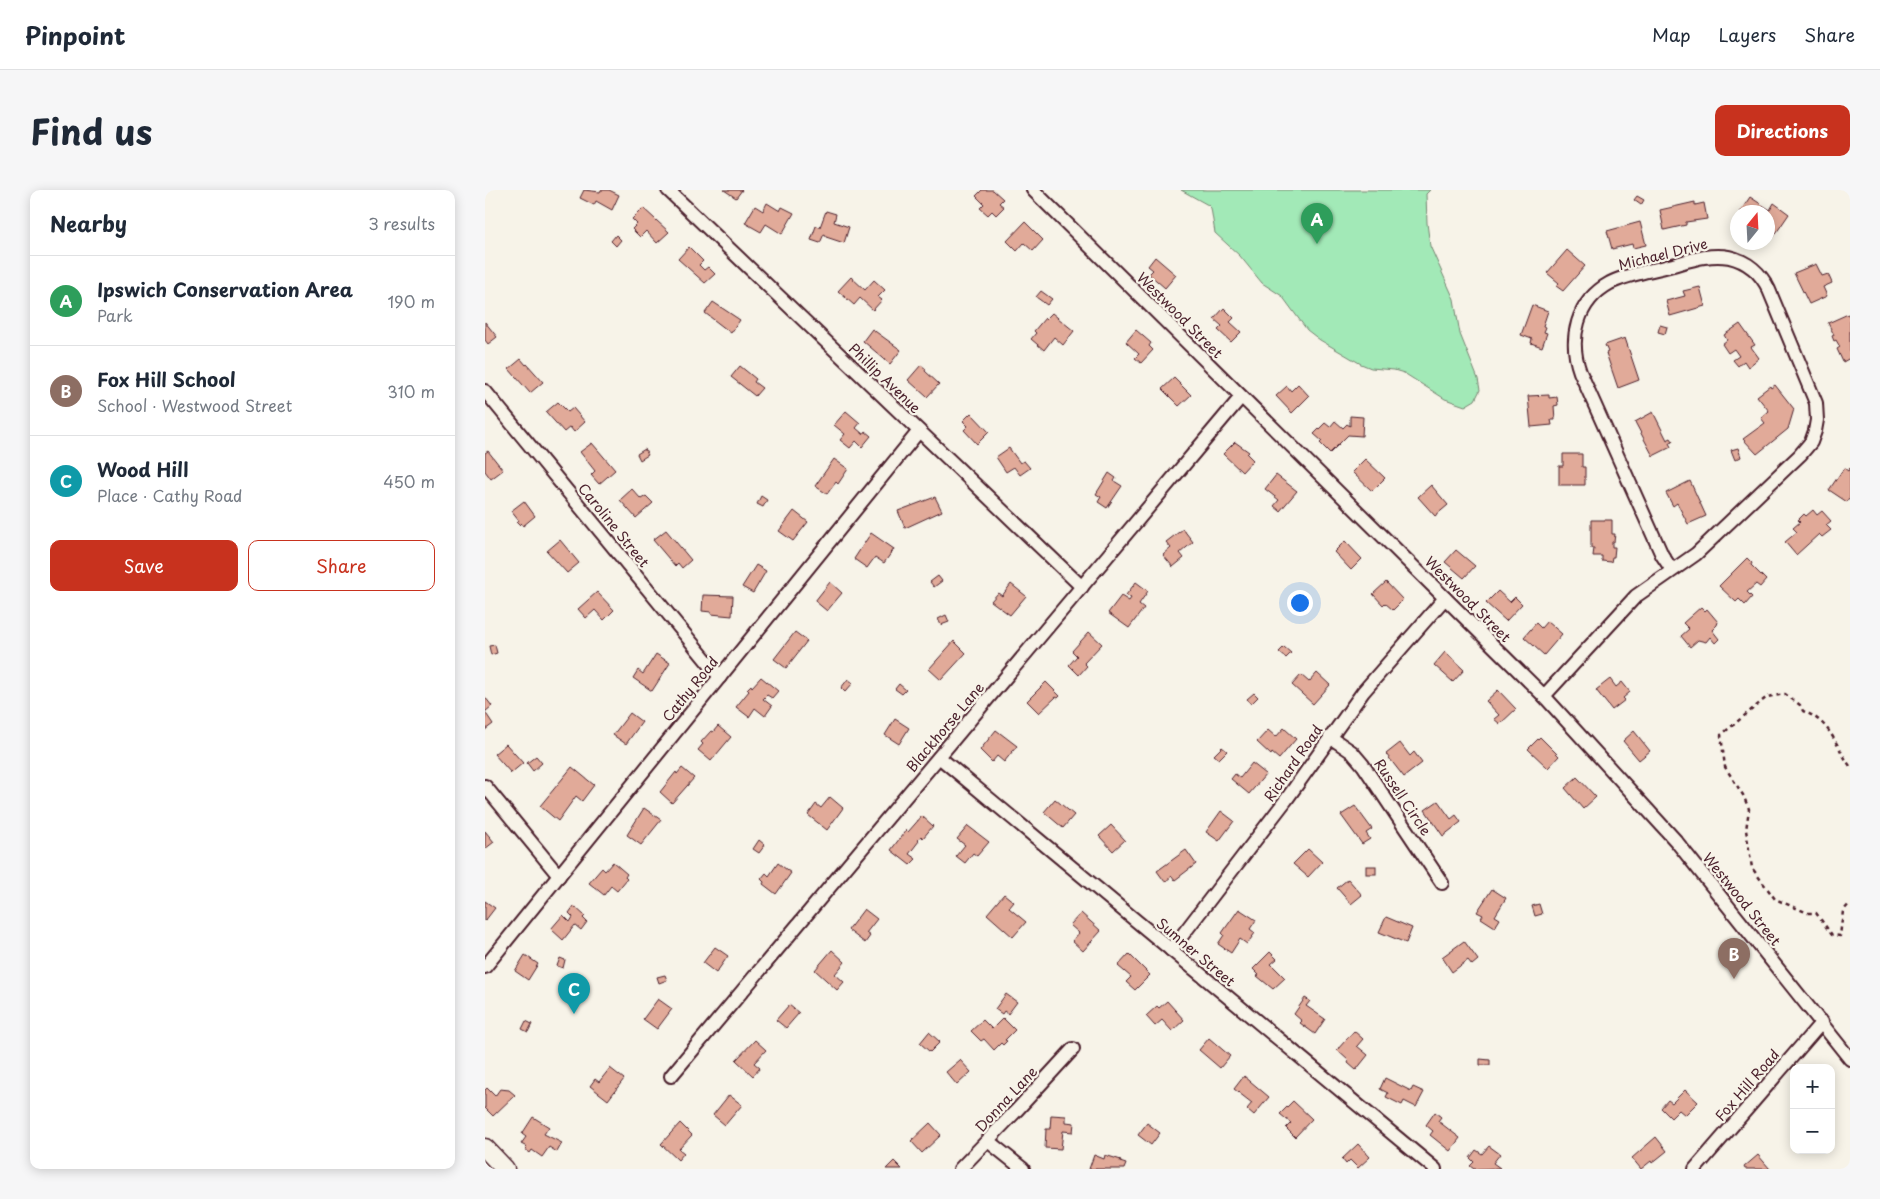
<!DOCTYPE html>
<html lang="en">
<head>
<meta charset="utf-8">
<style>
	:root { --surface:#fff; --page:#f6f6f7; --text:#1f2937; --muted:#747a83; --line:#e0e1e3; --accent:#c8321e }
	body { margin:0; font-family:"Playpen Sans",sans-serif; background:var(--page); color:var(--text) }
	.controls { position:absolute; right:15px; bottom:15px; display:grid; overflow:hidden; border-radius:10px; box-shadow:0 2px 12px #0003 }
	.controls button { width:45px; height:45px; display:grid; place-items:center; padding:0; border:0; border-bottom:1px solid var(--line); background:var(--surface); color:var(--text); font:25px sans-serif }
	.compass { position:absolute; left:1245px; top:15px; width:45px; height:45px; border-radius:50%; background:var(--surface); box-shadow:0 2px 12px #0003; rotate:18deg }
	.you { position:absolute; left:814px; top:412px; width:18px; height:18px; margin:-12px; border:4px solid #fff; border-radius:50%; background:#1a73e8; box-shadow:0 0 0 8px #1a73e833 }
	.badge { display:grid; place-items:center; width:32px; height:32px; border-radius:50%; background:var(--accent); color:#fff; font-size:16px; font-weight:700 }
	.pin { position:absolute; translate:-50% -41px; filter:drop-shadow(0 1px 2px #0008) }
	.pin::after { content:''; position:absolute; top:26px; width:18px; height:15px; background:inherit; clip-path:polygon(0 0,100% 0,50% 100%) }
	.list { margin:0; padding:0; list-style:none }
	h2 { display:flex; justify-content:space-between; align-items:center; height:65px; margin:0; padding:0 20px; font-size:21px }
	h2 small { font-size:16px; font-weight:400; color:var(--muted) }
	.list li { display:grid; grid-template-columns:32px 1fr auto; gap:15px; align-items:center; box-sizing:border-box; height:90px; padding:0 20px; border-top:1px solid var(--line) }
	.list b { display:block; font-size:19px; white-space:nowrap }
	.list p { margin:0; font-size:16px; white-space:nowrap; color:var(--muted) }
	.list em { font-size:16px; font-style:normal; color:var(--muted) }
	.actions { display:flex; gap:10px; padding:15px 20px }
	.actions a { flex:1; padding:11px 0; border:1px solid var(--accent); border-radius:10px; text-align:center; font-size:18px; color:var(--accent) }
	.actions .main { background:var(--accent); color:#fff }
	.map { position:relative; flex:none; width:1365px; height:979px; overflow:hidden; border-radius:10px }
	header { display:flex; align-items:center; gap:30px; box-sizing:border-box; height:70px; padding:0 25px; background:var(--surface); border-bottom:1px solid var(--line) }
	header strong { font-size:24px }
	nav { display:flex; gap:28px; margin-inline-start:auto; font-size:18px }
	.intro { display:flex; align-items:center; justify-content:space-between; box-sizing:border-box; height:120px; padding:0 30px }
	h1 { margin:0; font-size:35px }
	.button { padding:12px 22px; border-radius:10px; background:var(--accent); color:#fff; font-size:18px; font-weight:700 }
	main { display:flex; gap:30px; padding:0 30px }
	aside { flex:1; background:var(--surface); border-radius:10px; box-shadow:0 2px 12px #0003 }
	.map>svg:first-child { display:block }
</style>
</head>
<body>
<header>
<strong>Pinpoint</strong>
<nav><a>Map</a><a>Layers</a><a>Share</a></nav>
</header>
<div class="intro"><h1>Find us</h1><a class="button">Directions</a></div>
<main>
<aside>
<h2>Nearby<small>3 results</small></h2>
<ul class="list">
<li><span class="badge" style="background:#2e9e5b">A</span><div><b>Ipswich Conservation Area</b><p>Park</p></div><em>190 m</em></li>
<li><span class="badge" style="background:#8d6e63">B</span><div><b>Fox Hill School</b><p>School · Westwood Street</p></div><em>310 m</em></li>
<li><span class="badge" style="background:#0f9aa8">C</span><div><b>Wood Hill</b><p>Place · Cathy Road</p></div><em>450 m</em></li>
</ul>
<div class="actions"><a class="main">Save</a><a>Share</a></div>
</aside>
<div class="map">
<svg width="1365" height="979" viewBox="0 0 1365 979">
	<rect width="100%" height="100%" fill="#f7f3e8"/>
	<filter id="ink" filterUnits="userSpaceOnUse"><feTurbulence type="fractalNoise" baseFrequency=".02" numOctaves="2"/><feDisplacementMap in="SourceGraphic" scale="10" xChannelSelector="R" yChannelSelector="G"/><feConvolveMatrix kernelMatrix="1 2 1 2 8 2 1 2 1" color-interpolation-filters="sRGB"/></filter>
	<g filter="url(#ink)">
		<path fill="#a2e9b7" stroke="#768471" d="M696 0H945L941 4 942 33 945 56 969 109 975 144 993 189 995 200 990 210 980 216 960 209 919 183 909 180 886 178 876 174 835 150 822 140 797 106 777 93 755 66 730 43 726 18 723 15Z"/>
		<g fill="#e1aa99" stroke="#4a1f2b">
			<path d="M99 0 115 2 116 0H124L134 5 127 20 111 11 109 15 95 8Z"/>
			<path d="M239 0H257L251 8Z"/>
			<path d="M497 0H508L518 9 514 13 519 17 511 25 507 21 503 25 495 18 499 14 491 6Z"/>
			<path d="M1152 6 1159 10 1156 15 1149 10Z"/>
			<path d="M1265 7 1285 20 1289 13 1304 24 1287 49 1282 46V22H1255Z"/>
			<path d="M1210 12V15L1219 13 1222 29 1201 32V35L1179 40 1175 20Z"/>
			<path d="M282 13 295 21 297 17 309 23 297 44 281 34 276 42 260 33 270 16 278 21Z"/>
			<path d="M158 18 184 42 172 53 161 41 155 47 147 39 152 34 147 29Z"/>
			<path d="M341 21 351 24 349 32 364 37 359 53 341 47V45L339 44 335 53 326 50 331 36 335 37Z"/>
			<path d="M540 32 558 50 548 61 539 53 532 61 522 51Z"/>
			<path d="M1155 32 1161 55 1148 58 1147 54 1127 59 1122 41Z"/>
			<path d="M131 45 136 50 131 56 126 51Z"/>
			<path d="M204 57 218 71 214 75 219 80 223 77 230 84 220 93 193 69Z"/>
			<path d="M1082 60 1100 76 1078 101 1071 96 1074 93 1062 83Z"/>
			<path d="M670 67 691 85 680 98 664 84 668 80 663 76Z"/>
			<path d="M1331 74 1337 86 1343 84 1347 93 1338 97 1342 106 1324 114 1309 83Z"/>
			<path d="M366 87 380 100 389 90 400 100 393 107 397 110 388 120 375 108 369 115 353 101Z"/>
			<path d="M1215 97 1220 116 1185 126 1181 111 1200 106 1198 101Z"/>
			<path d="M556 101 567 109 562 115 551 107Z"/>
			<path d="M228 112 255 130 246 143 220 123Z"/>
			<path d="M1047 115 1063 121 1058 136 1061 137 1059 142 1062 143 1057 157 1046 153 1047 149 1036 145Z"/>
			<path d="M739 118 749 128 745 132 756 142 746 152 733 140 737 136 729 129Z"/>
			<path d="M567 123 589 141 578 155 569 147 559 160 546 149 551 143 549 141 560 128 561 129Z"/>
			<path d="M1363 124 1365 128V168L1358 172 1352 159 1355 157 1351 150 1349 151 1347 146 1349 145 1343 133Z"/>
			<path d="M0 132 12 147 3 154 0 150Z"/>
			<path d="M1255 134 1270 155 1266 157 1274 168 1263 177 1259 171 1253 176 1248 170 1254 166 1249 159 1243 163 1237 154 1242 150 1239 145Z"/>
			<path d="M1175 135 1182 137 1180 144 1173 142Z"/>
			<path d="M387 139 416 160 405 174 378 151Z"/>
			<path d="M651 140 666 153 664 156 668 160 656 173 650 168 654 164 641 152Z"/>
			<path d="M1140 148 1154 190 1133 198 1121 163 1123 162 1120 155Z"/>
			<path d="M36 169 41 175 42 174 58 192 45 203 24 179Z"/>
			<path d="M436 175 441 179 440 181 454 194 442 207 423 190Z"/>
			<path d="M255 176 271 189 269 192 277 198 270 206 246 187Z"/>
			<path d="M689 188 706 205 694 216 677 199Z"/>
			<path d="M813 194 824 206 807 223 791 206 802 196 806 201Z"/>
			<path d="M1290 195 1309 219 1303 239 1272 264 1258 249 1280 233 1276 228 1284 221 1272 206 1285 196 1286 198Z"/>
			<path d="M1064 205V208L1072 207 1073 215 1069 216 1070 230H1066L1067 235 1046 237 1043 206Z"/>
			<path d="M73 212 83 222 88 218 100 232 89 242 85 237 79 242 61 222Z"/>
			<path d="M361 221 375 233 371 238 378 244 380 241 386 246 377 257 371 251 365 258 355 250 360 244 349 235Z"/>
			<path d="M1168 222 1182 250 1186 248 1188 251 1184 253 1186 257 1168 266 1150 232Z"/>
			<path d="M486 223 504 242 492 254 479 240 483 236 478 231Z"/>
			<path d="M865 226 878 227 877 246 863 245 845 263 835 253 837 251 829 244 840 233 845 237 850 231 858 238 862 234 865 236Z"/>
			<path d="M750 252 764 262 762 264 768 270 757 282 738 264Z"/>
			<path d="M107 253 130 280 114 294 106 285 110 281 95 262Z"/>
			<path d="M524 258 535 273 539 271 545 278 535 285 529 277 521 282 511 267Z"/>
			<path d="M1253 258 1256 267 1250 270 1246 260Z"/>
			<path d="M160 259 163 265 155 270 152 264Z"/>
			<path d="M3 261 18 280 6 289 0 281V263Z"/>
			<path d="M1078 264H1097V277H1100V295H1074V276H1078Z"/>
			<path d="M349 269 363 279 353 294 351 292 342 304 330 296Z"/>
			<path d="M880 269 900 288 887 301 867 282Z"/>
			<path d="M1359 278 1363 281 1365 278V307L1362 312 1344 300Z"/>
			<path d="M624 283 631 288 629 291 637 296 622 318 613 312 616 307 611 304Z"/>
			<path d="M791 285 812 301 795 321 789 316 794 310 780 299Z"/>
			<path d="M1205 291 1221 326 1203 334 1192 313 1188 316 1181 303Z"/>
			<path d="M946 295 963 315 950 326 933 307Z"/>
			<path d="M147 299 156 309 161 306 168 313 151 328 135 310Z"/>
			<path d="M276 306 282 310 278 317 272 314Z"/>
			<path d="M450 307 457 321 420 338 413 321Z"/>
			<path d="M39 311 50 326 38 336 36 333 34 335 32 333 34 331 26 321Z"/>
			<path d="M1328 320 1332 325 1337 321 1346 331 1341 335 1346 340 1337 347 1334 344 1311 365 1300 352 1312 342 1308 338 1315 332 1313 330 1319 324 1321 326Z"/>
			<path d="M309 321 323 332 308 351 294 341Z"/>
			<path d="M1106 330H1127V344H1130L1129 352H1127V357H1130L1129 367H1127L1126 372 1117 371V366H1108L1109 358H1106Z"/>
			<path d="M698 339 708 352 695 363 699 368 688 377 678 365 686 358 681 352Z"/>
			<path d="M181 340 206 370 197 378 193 373 190 376 168 350Z"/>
			<path d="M386 343 409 359 399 373 390 367 382 378 369 369Z"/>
			<path d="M75 350 94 373 82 383 62 361Z"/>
			<path d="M860 351 877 369 866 380 849 362Z"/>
			<path d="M971 360 990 376 979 388 960 372Z"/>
			<path d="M1262 368 1267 373 1266 375 1281 390 1275 397 1271 394 1262 402 1267 407 1260 415 1254 409 1251 412 1234 396Z"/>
			<path d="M271 375 281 381 268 403 257 397Z"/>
			<path d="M453 386 457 391 449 397 445 392Z"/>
			<path d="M345 392 357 403 342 421 330 411Z"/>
			<path d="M651 392 663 401 654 414 659 418 644 438 623 423 636 406 644 411 646 408 641 405Z"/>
			<path d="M901 392 918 410 908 420 900 413 898 415 888 404Z"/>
			<path d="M526 394 541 406 525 425 506 411 513 403 517 406Z"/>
			<path d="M1013 401 1025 412 1030 407 1037 414 1021 431 1001 413Z"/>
			<path d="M112 402 129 420 119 430 110 420 101 428 93 419Z"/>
			<path d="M218 405 248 406 247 426 226 424V422L217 421Z"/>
			<path d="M1216 417 1220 421 1222 419 1233 432 1232 435 1227 440 1234 449 1230 453 1225 447 1221 452 1213 450 1205 457 1196 446 1204 439 1198 433Z"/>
			<path d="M461 425 464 432 456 435 453 429Z"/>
			<path d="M1062 431 1077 444 1059 465 1039 447 1051 433 1056 438Z"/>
			<path d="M310 442 322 451 301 478 289 469Z"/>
			<path d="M604 442 617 454 599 473 602 476 594 485 584 475 592 466 587 461Z"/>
			<path d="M469 451 481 463 456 490 444 479Z"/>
			<path d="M10 455 12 463 6 465 4 456Z"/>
			<path d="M799 457 806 463 801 468 794 462Z"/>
			<path d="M960 462 979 480 968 492 949 475Z"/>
			<path d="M171 464 185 473 167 501 148 488 153 480 158 484Z"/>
			<path d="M832 483 845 495 828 514 807 495 816 485 824 492Z"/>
			<path d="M276 487 293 501 287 508 282 505 278 509 287 516 280 526 270 518 264 527 251 517 264 501 262 499 266 495 267 497Z"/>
			<path d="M363 489 368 493 360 502 356 498Z"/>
			<path d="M1125 489 1131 497 1137 492 1145 502 1138 508 1140 510 1127 520 1111 500Z"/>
			<path d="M561 492 575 506 573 508 571 507 554 523 542 511Z"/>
			<path d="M414 494 421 500 417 504 410 499Z"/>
			<path d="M1013 500 1031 519 1015 534 1009 529 1014 525 1001 511Z"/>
			<path d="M769 503 773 507 766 514 762 509Z"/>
			<path d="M0 507 7 516 0 522Z"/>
			<path d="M0 522 8 534 0 540Z"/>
			<path d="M145 523 157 532 141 554 128 545Z"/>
			<path d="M410 529 424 538 414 554 400 545Z"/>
			<path d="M233 536 246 547 226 571 213 560 218 554 216 552 226 541 228 542Z"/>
			<path d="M799 538 811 549 794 569 787 563 786 565 772 552 783 540 791 547Z"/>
			<path d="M511 540 532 556 519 572 512 566 507 572 495 560Z"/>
			<path d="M1149 541 1165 561 1154 570 1138 551Z"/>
			<path d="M1055 547 1074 566 1063 578 1043 559Z"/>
			<path d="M915 553 925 566 929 562 937 573 919 587 901 564Z"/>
			<path d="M21 554 38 573 26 583 9 564Z"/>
			<path d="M737 557 742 561 734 569 729 565Z"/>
			<path d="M51 566 57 573 48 581 42 573Z"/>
			<path d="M767 573 781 584 764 604 746 589 750 584 755 588Z"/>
			<path d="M87 577 109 595 97 611 91 606 73 631 55 616Z"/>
			<path d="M197 578 209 588 187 613 175 602 191 582 192 584Z"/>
			<path d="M1092 587 1111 607 1098 619 1080 598Z"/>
			<path d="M345 607 358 618 342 640 323 625 331 614 336 618Z"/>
			<path d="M570 609 589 625 578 638 559 622Z"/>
			<path d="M953 611 966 629 971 625 976 632 958 646 940 620Z"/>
			<path d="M870 616 887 639 881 643 885 649 877 654 856 625Z"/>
			<path d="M159 618 176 630 156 655 142 645Z"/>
			<path d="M736 621 749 631 734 651 721 642Z"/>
			<path d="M437 626 448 636 438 648 436 646 433 650 434 651 424 664 431 669 425 675 406 660 421 640 423 642Z"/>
			<path d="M626 635 640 650 628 661 614 646Z"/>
			<path d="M483 636 504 652 492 666 488 663 480 673 471 666 480 655 472 649Z"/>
			<path d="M0 641 9 652 0 659Z"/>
			<path d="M274 650 280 655 274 663 268 659Z"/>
			<path d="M823 659 837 672 823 687 808 674Z"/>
			<path d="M701 660 711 674 690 690 687 686 680 692 672 681Z"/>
			<path d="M128 672 142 684 140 687 142 689 132 701 126 696 119 705 104 693 117 678 120 681Z"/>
			<path d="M293 673 306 683 291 704 278 694 279 692 276 689 281 683 284 686Z"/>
			<rect x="881" y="676" width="10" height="8"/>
			<path d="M863 689 877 705 866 714 852 698Z"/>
			<path d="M1007 699 1021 708 1010 726 1015 729 1010 737 996 728 998 725 992 722Z"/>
			<path d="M519 704 529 712 524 718 541 732 528 747 502 724Z"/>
			<path d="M0 711 10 718 0 731Z"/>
			<path d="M1054 714 1057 724 1050 726 1047 716Z"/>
			<path d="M89 716 100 726 98 728 102 732 96 740 90 735 78 750 66 739 78 725 85 732 88 727 84 723Z"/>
			<path d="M379 719 392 729 381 743 385 746 380 753 363 740Z"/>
			<path d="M754 719 771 730 765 739 770 743 762 754 755 749 746 763 733 754 739 745 737 743Z"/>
			<path d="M596 723 616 741 598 761 587 751 594 743 585 735Z"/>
			<path d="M901 727 927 738 921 753 894 742Z"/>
			<path d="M979 751 993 770 987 775 983 770 967 782 957 767Z"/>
			<path d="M230 757 243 766 231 783 218 773Z"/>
			<path d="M347 760 360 772 350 784 359 792 352 800 330 780Z"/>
			<path d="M785 762 792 769 786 774 800 788 788 799 772 786 774 785 768 779Z"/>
			<path d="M644 764 665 785 650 800 641 792 646 787 633 776Z"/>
			<path d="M40 765 53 774 43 790 30 781Z"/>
			<path d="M75 768 80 770 78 778 72 776Z"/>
			<path d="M180 785 182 790 174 793 172 787Z"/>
			<path d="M521 804 532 812 523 824 519 821 517 824 510 819Z"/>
			<path d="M820 808 825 811 821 816 840 829 830 844 815 833 817 831 809 824Z"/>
			<path d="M173 809 187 819 172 839 158 829Z"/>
			<path d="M682 811 699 830 687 841 677 830 670 836 661 826 672 816 674 818Z"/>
			<path d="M304 815 314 823 301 838 291 830Z"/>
			<path d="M518 828 530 840 520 850 522 851 518 855 516 853 509 860 499 849 496 851 486 841 498 830 507 839Z"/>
			<path d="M41 831 47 834 43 842 37 839Z"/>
			<path d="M869 841 878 849 872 856 883 865 871 880 863 873 864 871 852 860Z"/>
			<path d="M444 842 455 852 445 862 435 853Z"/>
			<path d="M724 848 745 866 735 878 714 860Z"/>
			<path d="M270 850 281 860 269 873 275 878 268 886 251 870Z"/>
			<path d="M995 869 1005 870V875H995Z"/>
			<path d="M475 870 486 882 472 895 461 882Z"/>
			<path d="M125 878 139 889 123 910 105 896 110 889 114 892Z"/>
			<path d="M759 886 784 907 769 925 762 919 767 913 749 899Z"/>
			<path d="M900 888 926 901 928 897 939 902 931 917 919 911 917 915 901 907 903 903 895 899Z"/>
			<path d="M2 898 10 906 15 899 24 900 30 905 8 926 0 918V900Z"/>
			<path d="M1200 900 1213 912 1200 925 1194 920 1186 928 1176 918 1183 910 1187 913Z"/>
			<path d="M244 905 257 915 240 935 228 925Z"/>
			<path d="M808 911 827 929 810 947 801 938 806 933 795 924Z"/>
			<path d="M950 922 956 927 953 931 975 948 965 961 945 945 948 941 941 935Z"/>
			<path d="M566 925 581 926V932L589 933 588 942 578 941 576 959 560 958 561 939H565Z"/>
			<path d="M48 927 64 937 59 944 77 953 72 962 64 957 57 967 47 960 45 963 40 959 42 957 36 954 41 947 37 944Z"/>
			<path d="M195 933 207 945 194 959 199 963 193 970 176 954Z"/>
			<path d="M445 933 456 945 437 963 426 951Z"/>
			<path d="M662 933 675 943 666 955 653 945Z"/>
			<path d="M1171 947 1182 961 1167 973 1166 971 1156 979 1147 968Z"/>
			<path d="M873 954 885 967 873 978 865 970 861 974 857 969Z"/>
			<path d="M1004 956 1015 964 1008 973 1015 978 989 979 985 976 989 972 985 968 991 960 997 964Z"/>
			<path d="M609 965 619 969 620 965 636 970 635 972 641 974 639 979H604Z"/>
			<path d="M1273 965 1285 979H1260L1259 977Z"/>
			<path d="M409 971 417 979H401Z"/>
		</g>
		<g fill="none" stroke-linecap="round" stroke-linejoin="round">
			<defs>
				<g id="street">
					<path d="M183 0 597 397"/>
					<path d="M548 0 1059 506 1191 651 1365 869"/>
					<path d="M0 201 235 487"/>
					<path d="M1059 506 1151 406 1211 364 1315 265 1326 252 1330 241 1332 230 1331 213 1284 100C1276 83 1262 71 1244 67 1224 63 1203 71 1184 76 1165 81 1143 84 1125 93 1092 111 1083 149 1095 182L1177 365 1187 380"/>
					<path d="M845 547 867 562 878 575 957 693"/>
					<path d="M454 567 950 979"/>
					<path d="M0 596 74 686"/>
					<path d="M686 760 801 610 878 502 960 408"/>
					<path d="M0 777 434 241"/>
					<path d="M186 886 756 207"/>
					<path d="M503 951 538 979"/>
					<path d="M475 979 531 921 588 859"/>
					<path d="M1210 979 1337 832"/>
				</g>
				<path id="secondary" d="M0 958 20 979"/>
			</defs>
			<use href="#street" stroke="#4a1f2b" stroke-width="16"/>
			<use href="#secondary" stroke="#4a1f2b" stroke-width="21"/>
			<path stroke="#4a1f2b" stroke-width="2.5" stroke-dasharray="4 4" stroke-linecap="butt" d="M1365 576C1349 553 1346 532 1318 521L1315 515 1300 504 1282 507 1236 545 1240 577 1258 605 1264 619 1261 640 1267 678 1290 709 1323 723H1331L1347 745 1355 746 1358 721 1365 713"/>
			<use href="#street" stroke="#f7f3e8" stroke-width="12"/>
			<use href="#secondary" stroke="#f7f3e8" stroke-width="18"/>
		</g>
	</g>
	<g text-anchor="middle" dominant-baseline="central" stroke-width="4.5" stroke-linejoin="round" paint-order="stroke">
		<g font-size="14" fill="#4a1f2b" stroke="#f7f3e8">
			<text transform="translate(1178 64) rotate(-14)">Michael Drive</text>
			<text transform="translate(695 125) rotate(45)">Westwood Street</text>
			<text transform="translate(400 188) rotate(44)">Phillip Avenue</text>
			<text transform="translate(129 335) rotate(51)">Caroline Street</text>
			<text transform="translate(983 409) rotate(45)">Westwood Street</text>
			<text transform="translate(205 499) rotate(-51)">Cathy Road</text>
			<text transform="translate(460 537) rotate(-50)">Blackhorse Lane</text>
			<text transform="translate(808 573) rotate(-55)">Richard Road</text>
			<text transform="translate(918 607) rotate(56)">Russell Circle</text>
			<text transform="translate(1257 709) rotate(51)">Westwood Street</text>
			<text transform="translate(711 762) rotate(40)">Sumner Street</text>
			<text transform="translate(1262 895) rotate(-49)">Fox Hill Road</text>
			<text transform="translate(521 909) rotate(-47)">Donna Lane</text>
		</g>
	</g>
</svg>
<div class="controls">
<button>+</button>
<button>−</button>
</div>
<svg class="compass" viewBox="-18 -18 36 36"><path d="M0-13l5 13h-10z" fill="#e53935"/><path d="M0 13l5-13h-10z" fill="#747a83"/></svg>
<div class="you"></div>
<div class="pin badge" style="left:832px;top:54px;background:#2e9e5b">A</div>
<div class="pin badge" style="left:1249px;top:789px;background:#8d6e63">B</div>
<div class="pin badge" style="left:89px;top:824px;background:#0f9aa8">C</div>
</div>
</main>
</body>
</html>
